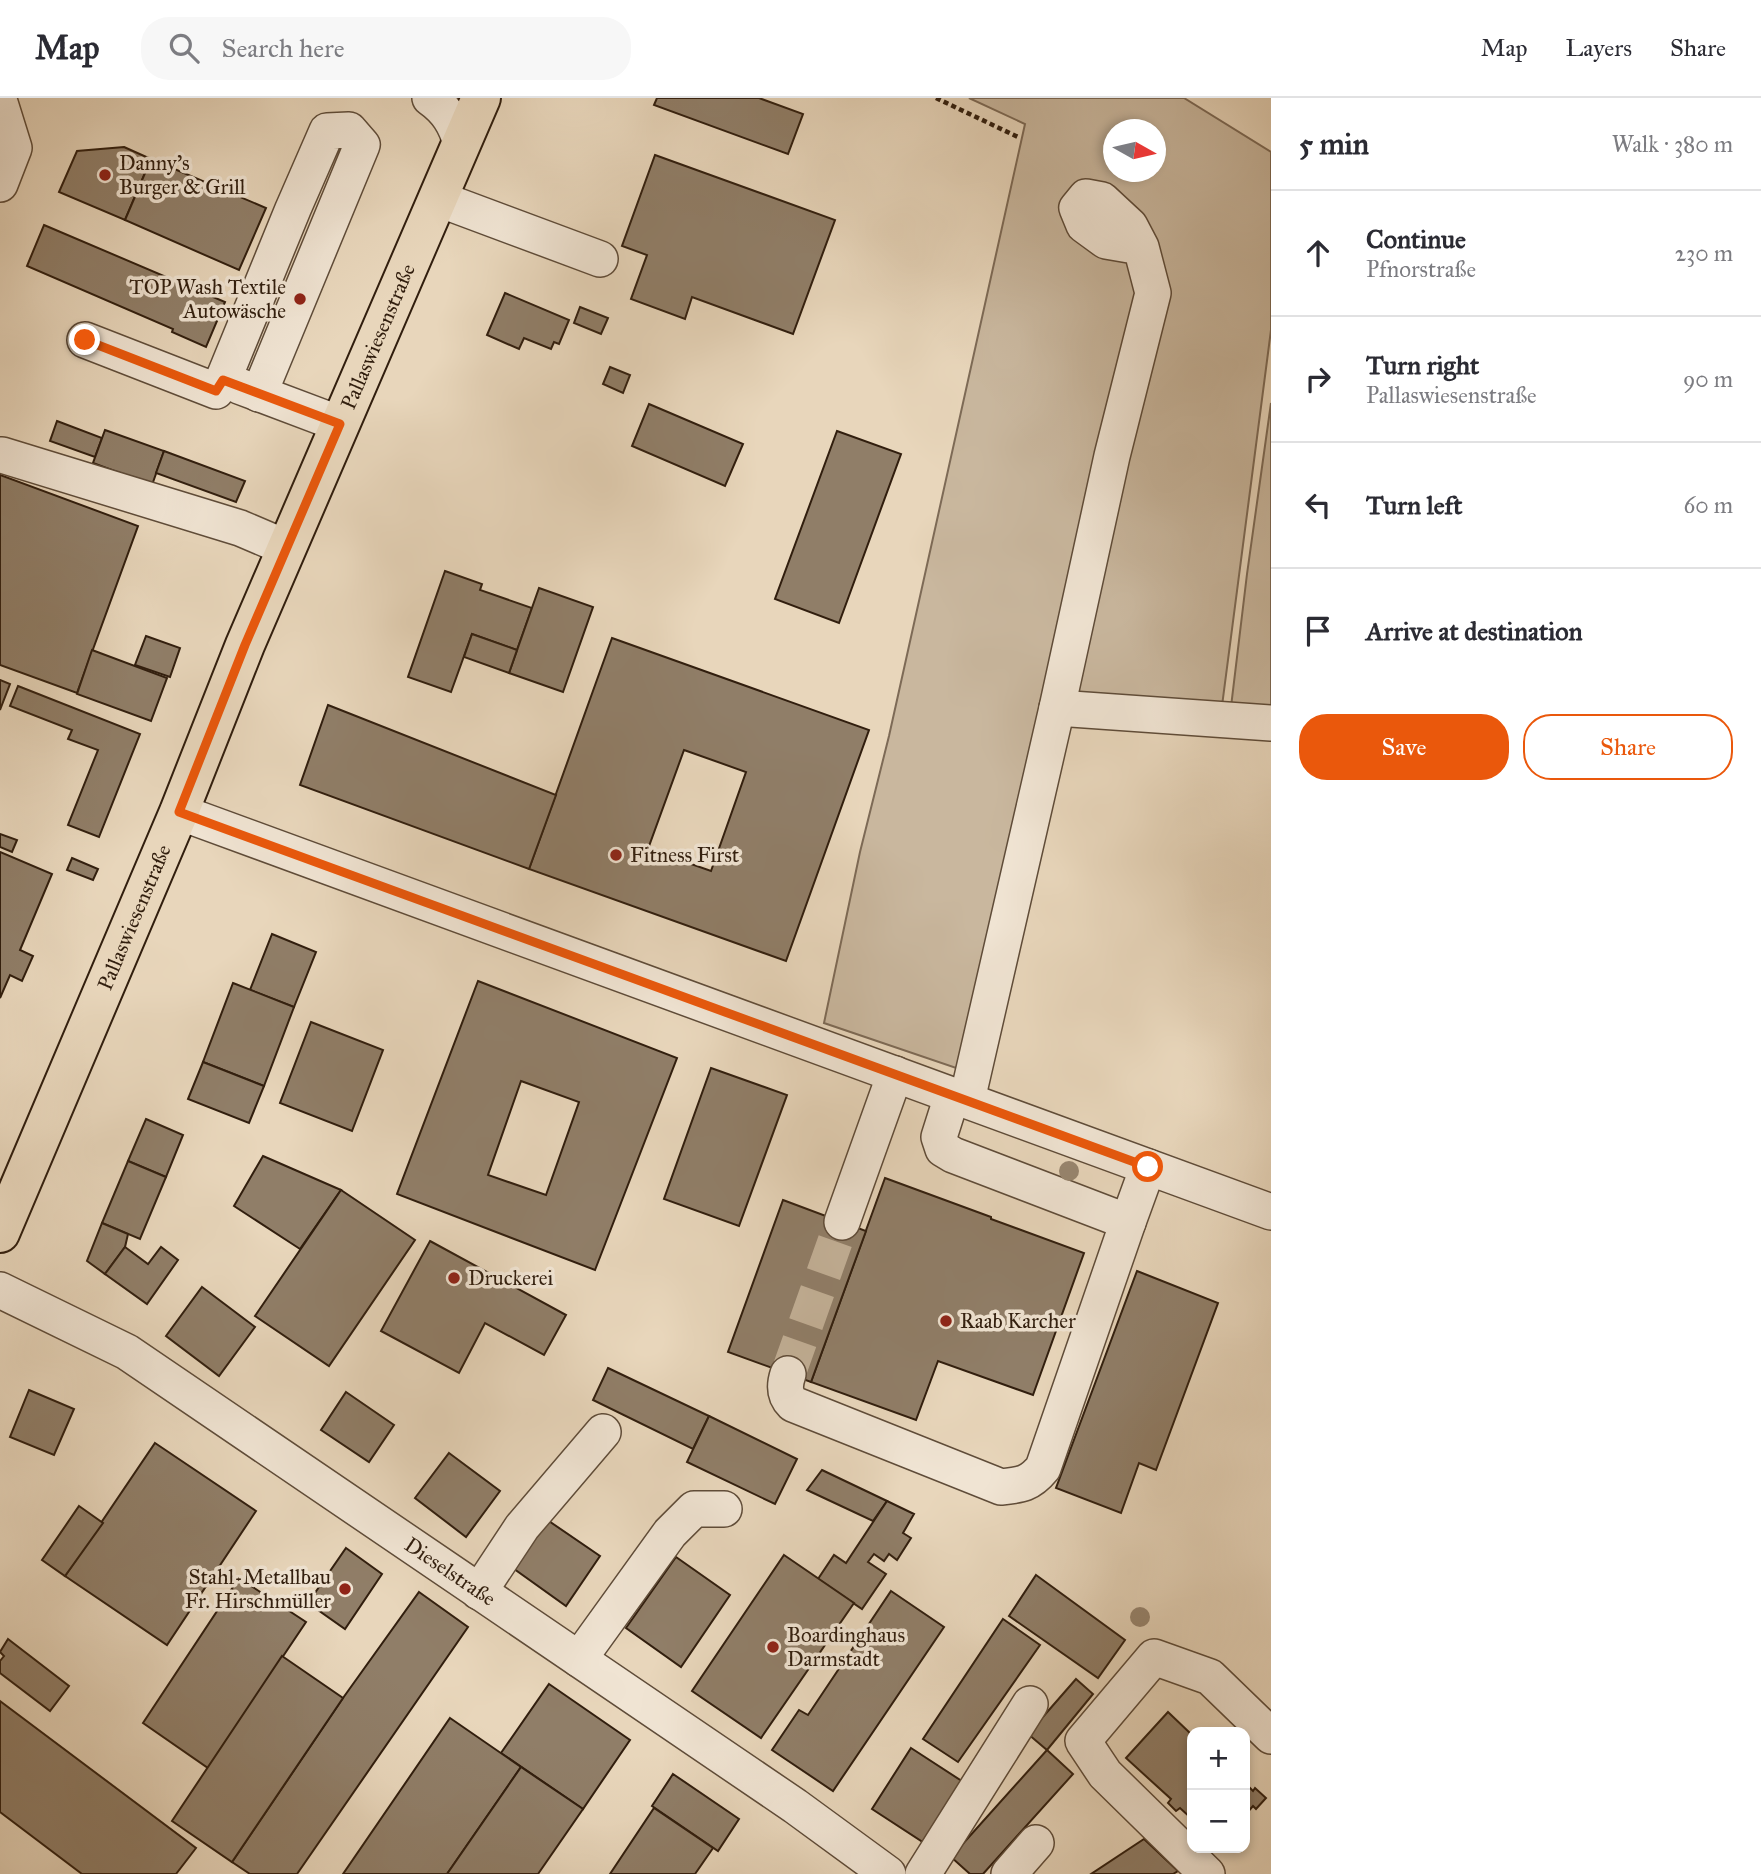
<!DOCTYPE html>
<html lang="en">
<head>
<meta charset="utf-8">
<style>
	:root { --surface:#fff; --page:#f7f7f7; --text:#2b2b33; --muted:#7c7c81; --line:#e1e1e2; --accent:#ea580c }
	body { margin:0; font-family:"IM FELL Great Primer",serif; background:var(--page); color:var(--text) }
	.controls { position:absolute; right:21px; bottom:21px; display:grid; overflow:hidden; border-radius:14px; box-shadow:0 4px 10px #0003 }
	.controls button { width:63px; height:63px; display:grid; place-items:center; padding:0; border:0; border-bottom:2px solid var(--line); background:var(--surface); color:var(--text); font:35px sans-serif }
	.compass { position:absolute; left:1103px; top:21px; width:63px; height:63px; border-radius:50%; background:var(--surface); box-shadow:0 4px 10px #0003; rotate:98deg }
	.stop { position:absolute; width:21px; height:21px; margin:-16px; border:5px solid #ea580c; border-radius:50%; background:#fff }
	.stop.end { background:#ea580c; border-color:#fff; box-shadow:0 2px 7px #0008 }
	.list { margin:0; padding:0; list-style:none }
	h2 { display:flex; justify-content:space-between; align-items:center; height:91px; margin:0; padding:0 28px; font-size:30px }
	h2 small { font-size:23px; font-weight:400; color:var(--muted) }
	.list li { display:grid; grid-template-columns:46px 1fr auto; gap:21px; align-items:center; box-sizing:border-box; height:126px; padding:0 28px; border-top:2px solid var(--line) }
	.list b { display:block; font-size:26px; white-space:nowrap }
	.list p { margin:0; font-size:23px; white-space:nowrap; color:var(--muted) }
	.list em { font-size:23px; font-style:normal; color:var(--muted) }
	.actions { display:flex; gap:14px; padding:21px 28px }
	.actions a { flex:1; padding:16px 0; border:2px solid var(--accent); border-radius:28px; text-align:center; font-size:24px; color:var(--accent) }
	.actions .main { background:var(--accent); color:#fff }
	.icon { flex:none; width:38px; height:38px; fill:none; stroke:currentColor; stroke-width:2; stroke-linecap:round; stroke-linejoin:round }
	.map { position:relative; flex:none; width:1271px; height:1776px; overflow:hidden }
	header { display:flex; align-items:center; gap:42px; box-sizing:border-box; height:98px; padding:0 35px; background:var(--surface); border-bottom:2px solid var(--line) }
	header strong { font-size:33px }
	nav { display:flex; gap:38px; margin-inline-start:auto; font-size:24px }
	.search { width:490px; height:63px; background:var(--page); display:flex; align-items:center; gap:18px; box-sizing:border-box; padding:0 24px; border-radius:28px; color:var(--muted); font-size:26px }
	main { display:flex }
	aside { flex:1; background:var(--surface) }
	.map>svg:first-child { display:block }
</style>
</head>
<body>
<header>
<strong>Map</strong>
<div class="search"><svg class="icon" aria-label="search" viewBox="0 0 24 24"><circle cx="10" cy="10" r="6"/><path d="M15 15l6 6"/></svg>Search here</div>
<nav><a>Map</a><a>Layers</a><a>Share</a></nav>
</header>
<main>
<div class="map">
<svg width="1271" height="1776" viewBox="0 0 1271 1776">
	<rect width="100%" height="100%" fill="#e8d6bb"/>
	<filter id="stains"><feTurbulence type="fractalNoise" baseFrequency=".00286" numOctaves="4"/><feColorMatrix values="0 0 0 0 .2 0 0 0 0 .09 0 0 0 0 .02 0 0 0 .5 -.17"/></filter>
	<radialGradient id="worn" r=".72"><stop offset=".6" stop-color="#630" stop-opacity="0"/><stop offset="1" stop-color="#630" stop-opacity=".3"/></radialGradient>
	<g fill="#c9b79e" stroke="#7d6a56" stroke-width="2" fill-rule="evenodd">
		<path d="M969 0H1184L1271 54V232L1222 608 1052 596 962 972 824 925 860 754 889 638 1025 26ZM1114 32H1156V74H1114Z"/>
		<path d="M1271 305V614L1231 609 1247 476Z"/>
	</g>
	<g fill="#907e68" stroke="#311e0e" stroke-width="2" fill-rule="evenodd">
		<path d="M657 0H759L803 16 788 56 654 7Z"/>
		<path d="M124 49 151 61 125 122 59 94 77 53Z"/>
		<path d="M655 57 835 122 793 236 692 199 685 221 631 201 647 157 622 148Z"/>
		<path d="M151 61 266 110 239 172 125 122Z"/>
		<path d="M44 127 225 204 206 249 172 234 173 231 27 168Z"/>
		<path d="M505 195 569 222 559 246 554 244 551 251 524 240 519 251 487 237Z"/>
		<path d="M580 209 608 220 601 236 574 225Z"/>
		<path d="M610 269 630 277 623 295 603 286Z"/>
		<path d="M649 306 743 346 725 388 632 348Z"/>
		<path d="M57 323 102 340 95 359 50 343Z"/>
		<path d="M105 332 164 353 152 387 93 365Z"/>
		<path d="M837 333 901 356 839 525 775 501Z"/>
		<path d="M164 353 245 383 236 404 156 375Z"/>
		<path d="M0 377 138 428 77 595 0 567Z"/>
		<path d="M445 473 482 486 480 492 532 510 517 552 472 536 451 594 408 579Z"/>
		<path d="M539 490 593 509 563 594 509 575Z"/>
		<path d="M472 536 517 552 509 575 464 559Z"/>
		<path d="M146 538 180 550 170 579 135 567Z"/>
		<path d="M612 540 869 632 786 863 529 771ZM684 652 746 674 711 773 648 751Z"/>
		<path d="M92 552 167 580 151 623 77 596Z"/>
		<path d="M0 582 10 586 0 612Z"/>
		<path d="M18 588 140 636 99 739 68 727 98 652 68 641 72 632 10 608Z"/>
		<path d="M328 607 556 697 529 771 300 687Z"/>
		<path d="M0 736 17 742 12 754 0 749Z"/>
		<path d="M0 754 52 776 20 852 33 858 22 883 10 877 0 900Z"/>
		<path d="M72 760 98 771 93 782 67 772Z"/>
		<path d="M272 836 316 854 294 909 250 892Z"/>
		<path d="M478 883 677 960 595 1172 397 1096ZM521 983 579 1004 546 1097 488 1077Z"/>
		<path d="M233 885 294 909 264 988 203 964Z"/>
		<path d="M311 924 383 952 352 1033 280 1005Z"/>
		<path d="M203 964 264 988 249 1025 188 1001Z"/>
		<path d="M711 970 787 997 739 1128 664 1101Z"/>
		<path d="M146 1021 183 1037 166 1079 128 1063Z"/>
		<path d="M263 1058 341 1092 300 1151 234 1108Z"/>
		<path d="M128 1063 166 1079 140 1141 102 1125Z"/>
		<path d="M885 1080 991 1119V1121L1084 1155 1033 1297 938 1263 916 1322 811 1284Z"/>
		<path d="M341 1092 415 1142 329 1268 255 1218Z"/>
		<path d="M783 1102 866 1133 811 1284 728 1254Z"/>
		<path d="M102 1125 128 1136 125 1149 105 1176 87 1163Z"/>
		<path d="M430 1143 566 1217 544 1257 485 1225 459 1275 381 1233Z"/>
		<path d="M125 1149 148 1166 161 1149 178 1162 147 1206 105 1176Z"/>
		<path d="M1137 1173 1218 1205 1156 1372 1139 1365 1121 1415 1056 1390Z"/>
		<path d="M202 1189 255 1229 219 1278 166 1238Z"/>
		<path d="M608 1270 709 1318 693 1351 593 1302Z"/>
		<path d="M29 1292 74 1311 54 1357 10 1339Z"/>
		<path d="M346 1294 394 1327 369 1364 321 1332Z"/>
		<path d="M709 1318 797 1361 775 1406 687 1364Z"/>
		<path d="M155 1345 256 1413 167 1547 65 1478Z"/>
		<path d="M449 1355 500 1393 466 1439 415 1400Z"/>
		<path d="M822 1372 887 1403 873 1423 807 1392Z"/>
		<path d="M887 1403 914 1416 903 1435 911 1440 897 1462 889 1456 884 1463 874 1456 868 1464 886 1476 862 1511 818 1481 834 1457 846 1465Z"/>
		<path d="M79 1408 103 1425 65 1478 42 1462Z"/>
		<path d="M543 1419 600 1458 566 1508 510 1468Z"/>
		<path d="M346 1450 382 1476 345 1531 308 1505Z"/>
		<path d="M784 1457 854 1505 761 1640 692 1593Z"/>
		<path d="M676 1459 730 1497 681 1569 626 1530Z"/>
		<path d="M1036 1477 1125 1542 1098 1580 1009 1518Z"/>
		<path d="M239 1480 306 1524 208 1670 143 1625Z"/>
		<path d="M891 1493 944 1529 833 1693 772 1652 799 1612 808 1617Z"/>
		<path d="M419 1494 468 1529 297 1776H250L232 1764 343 1600Z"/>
		<path d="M1003 1521 1040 1547 958 1664 923 1641Z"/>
		<path d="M8 1541 69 1588 50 1613 0 1575V1563L4 1558 0 1554Z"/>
		<path d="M282 1558 343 1600 232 1764 172 1723Z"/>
		<path d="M1076 1581 1093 1596 1047 1652 1028 1636Z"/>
		<path d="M549 1586 630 1642 583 1711 501 1655Z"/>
		<path d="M0 1603 196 1750 176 1776H82L0 1714Z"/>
		<path d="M1168 1614 1192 1637V1721L1180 1710 1176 1713 1168 1705 1171 1701 1126 1660Z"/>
		<path d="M450 1620 521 1669 447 1776H343Z"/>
		<path d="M911 1650 971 1689 932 1750 872 1711Z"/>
		<path d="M1047 1652 1073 1676 983 1776H970L951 1759Z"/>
		<path d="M521 1669 583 1711 538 1776H447Z"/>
		<path d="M673 1676 739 1721 718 1753 652 1708Z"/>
		<path d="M1245 1685 1253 1693 1255 1690 1266 1700 1256 1711 1253 1708 1245 1717Z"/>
		<path d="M654 1710 713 1750 695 1776H610Z"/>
		<path d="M1144 1741 1178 1773 1173 1776H1091Z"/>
	</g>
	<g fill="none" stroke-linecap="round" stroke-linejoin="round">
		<path stroke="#c3b198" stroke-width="35" stroke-dasharray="35 18" stroke-linecap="butt" d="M788 1276 842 1124"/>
		<defs>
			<g id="minor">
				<path d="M430 0C447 12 456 26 461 46"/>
				<path d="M0 5 14 50 0 86"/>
				<path d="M439 101 600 161"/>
				<path d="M85 242 216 293 223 282 293 111 327 33 349 32 362 47 259 296"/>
				<path d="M239 288 340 326"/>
				<path d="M2 357 240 430 287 450"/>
				<path d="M1057 610 1271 625"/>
				<path d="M179 714 1271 1114"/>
				<path d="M952 998 939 1039 943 1051 953 1057 1128 1124 1148 1069"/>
				<path d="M967 1002 1057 610 1112 358 1153 195 1141 149 1130 128 1102 102 1086 99 1077 110 1084 127 1106 143 1141 149"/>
				<path d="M842 1124 895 976"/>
				<path id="s1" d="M0 1192 127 1254 795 1708 888 1776"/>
				<path d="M788 1276C784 1288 784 1297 793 1306L1001 1389C1021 1387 1030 1386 1043 1370L1128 1124"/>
				<path d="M479 1494 522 1429 603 1334"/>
				<path d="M579 1561 670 1435 694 1411H724"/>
				<path d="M923 1776 1030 1606"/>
				<path d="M1009 1776 1036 1745"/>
				<path d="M1207 1776 1105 1676 1083 1643 1154 1559 1210 1579 1271 1638"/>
			</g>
			<g id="major">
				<path id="s2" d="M0 1135 179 714 245 547 481 0"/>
			</g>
		</defs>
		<use href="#minor" stroke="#5f4c39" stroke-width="38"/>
		<use href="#major" stroke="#311e0e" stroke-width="42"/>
		<path stroke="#311e0e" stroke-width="4.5" stroke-dasharray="5 3.5" stroke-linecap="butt" d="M936 0 1018 39"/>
		<use href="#minor" stroke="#f0e4d3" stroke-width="35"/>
		<use href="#major" stroke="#e8d6bb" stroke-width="38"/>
	</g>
	<g fill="#988670">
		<circle cx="1069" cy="1073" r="10"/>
		<circle cx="1140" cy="1519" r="10"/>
	</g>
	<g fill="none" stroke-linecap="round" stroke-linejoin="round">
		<path stroke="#ea580c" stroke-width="9" d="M85 242 216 293 223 282 340 326 245 547 179 714 1148 1069"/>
	</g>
	<g fill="#8f2418" stroke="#f0e4d3" stroke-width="2.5">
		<circle cx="105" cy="77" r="7"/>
		<circle cx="300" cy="201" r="7"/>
		<circle cx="616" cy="757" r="7"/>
		<circle cx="454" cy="1180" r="7"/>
		<circle cx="946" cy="1223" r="7"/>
		<circle cx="345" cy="1491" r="7"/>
		<circle cx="773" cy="1549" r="7"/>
	</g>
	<g text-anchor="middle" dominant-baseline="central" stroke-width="7" stroke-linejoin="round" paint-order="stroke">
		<g font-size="21" fill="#311e0e" stroke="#f0e4d3" text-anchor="start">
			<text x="119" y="65">Danny's<tspan x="119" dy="24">Burger &amp; Grill</tspan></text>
			<text x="286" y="189" text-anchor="end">TOP Wash Textile<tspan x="286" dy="24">Autowäsche</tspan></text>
			<text x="630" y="757">Fitness First</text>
			<text x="468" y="1180">Druckerei</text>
			<text x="960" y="1223">Raab Karcher</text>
			<text x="331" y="1479" text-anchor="end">Stahl-Metallbau<tspan x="331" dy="24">Fr. Hirschmüller</tspan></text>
			<text x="787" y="1537">Boardinghaus<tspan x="787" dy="24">Darmstadt</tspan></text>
		</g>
		<g font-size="21" fill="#311e0e" stroke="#f0e4d3">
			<text stroke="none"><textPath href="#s2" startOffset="973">Pallaswiesenstraße</textPath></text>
			<text stroke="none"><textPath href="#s2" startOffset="343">Pallaswiesenstraße</textPath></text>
			<text stroke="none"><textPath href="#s1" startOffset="532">Dieselstraße</textPath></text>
		</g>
	</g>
	<rect width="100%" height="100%" filter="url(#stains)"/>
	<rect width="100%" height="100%" fill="url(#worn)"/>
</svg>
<div class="controls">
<button>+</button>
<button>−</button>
</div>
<svg class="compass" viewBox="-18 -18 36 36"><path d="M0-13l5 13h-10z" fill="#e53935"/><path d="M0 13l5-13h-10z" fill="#7c7c81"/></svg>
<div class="stop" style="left:1148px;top:1069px"></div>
<div class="stop end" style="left:85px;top:242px"></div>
</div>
<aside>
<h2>5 min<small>Walk · 380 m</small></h2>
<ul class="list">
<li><svg class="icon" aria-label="ahead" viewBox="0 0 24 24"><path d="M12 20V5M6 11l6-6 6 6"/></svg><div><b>Continue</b><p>Pfnorstraße</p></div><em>230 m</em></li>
<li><svg class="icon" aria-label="right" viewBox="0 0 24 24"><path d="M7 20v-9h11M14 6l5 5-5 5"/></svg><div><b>Turn right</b><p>Pallaswiesenstraße</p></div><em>90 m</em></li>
<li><svg class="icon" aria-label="left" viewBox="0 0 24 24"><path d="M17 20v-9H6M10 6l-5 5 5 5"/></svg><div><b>Turn left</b></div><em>60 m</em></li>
<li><svg class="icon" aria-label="arrive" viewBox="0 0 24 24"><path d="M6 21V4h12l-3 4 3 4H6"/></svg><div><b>Arrive at destination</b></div></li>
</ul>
<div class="actions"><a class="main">Save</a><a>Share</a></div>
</aside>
</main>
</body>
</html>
